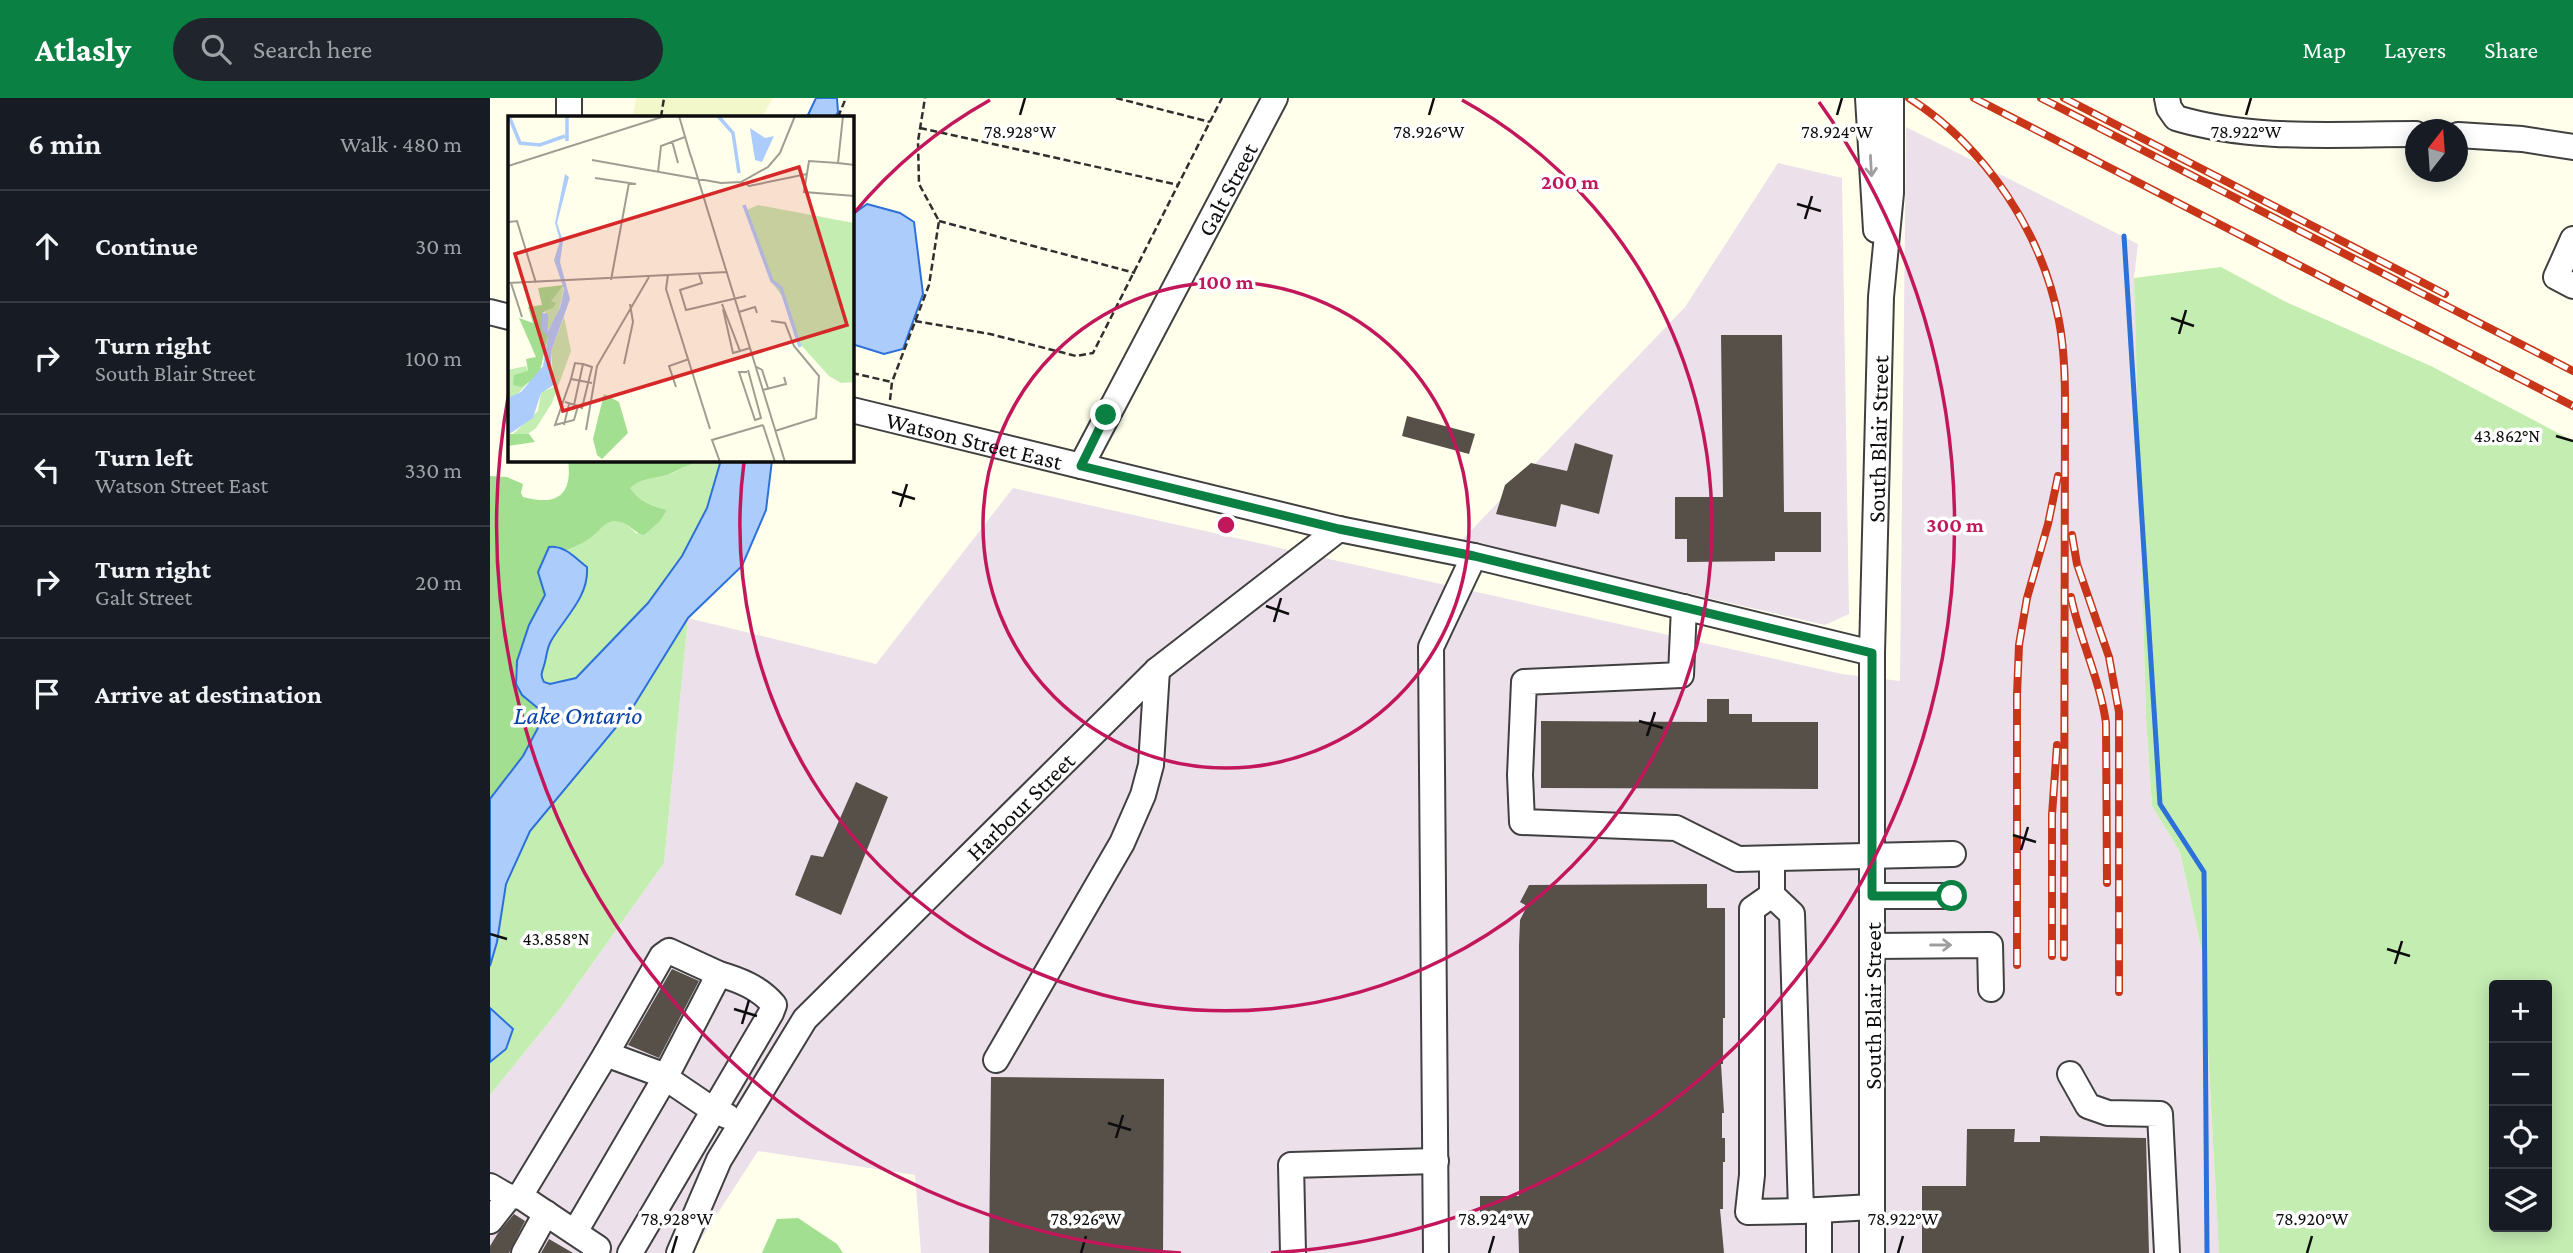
<!DOCTYPE html>
<html lang="en">
<head>
<meta charset="utf-8">
<style>
	:root { --surface:#171b24; --page:#20242c; --text:#f1f3f6; --muted:#9ea1a6; --line:#363941; --accent:#0b8043 }
	body { margin:0; font-family:"Crimson Pro",serif; background:var(--page); color:var(--text) }
	.controls { position:absolute; right:21px; bottom:21px; display:grid; overflow:hidden; border-radius:7px; box-shadow:0 4px 18px #0003 }
	.controls button { width:63px; height:63px; display:grid; place-items:center; padding:0; border:0; border-bottom:2px solid var(--line); background:var(--surface); color:var(--text); font:35px sans-serif }
	.compass { position:absolute; left:1915px; top:21px; width:63px; height:63px; border-radius:50%; background:var(--surface); box-shadow:0 4px 18px #0003; rotate:17deg }
	.stop { position:absolute; width:21px; height:21px; margin:-16px; border:5px solid #0b8043; border-radius:50%; background:#fff }
	.stop.end { background:#0b8043; border-color:#fff; box-shadow:0 2px 7px #0008 }
	.list { margin:0; padding:0; list-style:none }
	h2 { display:flex; justify-content:space-between; align-items:center; height:91px; margin:0; padding:0 28px; font-size:30px }
	h2 small { font-size:23px; font-weight:400; color:var(--muted) }
	.list li { display:grid; grid-template-columns:46px 1fr auto; gap:21px; align-items:center; box-sizing:border-box; height:112px; padding:0 28px; border-top:2px solid var(--line) }
	.list b { display:block; font-size:26px; white-space:nowrap }
	.list p { margin:0; font-size:23px; white-space:nowrap; color:var(--muted) }
	.list em { font-size:23px; font-style:normal; color:var(--muted) }
	.icon { flex:none; width:38px; height:38px; fill:none; stroke:currentColor; stroke-width:2; stroke-linecap:round; stroke-linejoin:round }
	.map { position:relative; flex:none; width:2083px; height:1155px; overflow:hidden }
	header { display:flex; align-items:center; gap:42px; box-sizing:border-box; height:98px; padding:0 35px; background:var(--accent); color:#fff }
	header strong { font-size:33px }
	nav { display:flex; gap:38px; margin-inline-start:auto; font-size:24px }
	.search { width:490px; height:63px; background:var(--page); display:flex; align-items:center; gap:18px; box-sizing:border-box; padding:0 24px; border-radius:38px; color:var(--muted); font-size:26px }
	main { display:flex }
	aside { flex:1; background:var(--surface) }
	.map>svg:first-child { display:block }
</style>
</head>
<body>
<header>
<strong>Atlasly</strong>
<div class="search"><svg class="icon" aria-label="search" viewBox="0 0 24 24"><circle cx="10" cy="10" r="6"/><path d="M15 15l6 6"/></svg>Search here</div>
<nav><a>Map</a><a>Layers</a><a>Share</a></nav>
</header>
<main>
<aside>
<h2>6 min<small>Walk · 480 m</small></h2>
<ul class="list">
<li><svg class="icon" aria-label="ahead" viewBox="0 0 24 24"><path d="M12 20V5M6 11l6-6 6 6"/></svg><div><b>Continue</b></div><em>30 m</em></li>
<li><svg class="icon" aria-label="right" viewBox="0 0 24 24"><path d="M7 20v-9h11M14 6l5 5-5 5"/></svg><div><b>Turn right</b><p>South Blair Street</p></div><em>100 m</em></li>
<li><svg class="icon" aria-label="left" viewBox="0 0 24 24"><path d="M17 20v-9H6M10 6l-5 5 5 5"/></svg><div><b>Turn left</b><p>Watson Street East</p></div><em>330 m</em></li>
<li><svg class="icon" aria-label="right" viewBox="0 0 24 24"><path d="M7 20v-9h11M14 6l5 5-5 5"/></svg><div><b>Turn right</b><p>Galt Street</p></div><em>20 m</em></li>
<li><svg class="icon" aria-label="arrive" viewBox="0 0 24 24"><path d="M6 21V4h12l-3 4 3 4H6"/></svg><div><b>Arrive at destination</b></div></li>
</ul>
</aside>
<div class="map">
<svg width="2083" height="1155" viewBox="0 0 2083 1155">
	<rect width="100%" height="100%" fill="#ffffec"/>
	<g fill="#ece0eb">
		<path d="M1416 29 1648 146 1644 180 1656 621 1662 708 1690 754 1713 858 1729 1155H431L425 1077 268 1053 202 1155H0V997L72 908 174 765 198 520 386 566 523 390 1352 576 1410 583Z"/>
		<path d="M1288 65 1352 80 1359 516 1335 527 971 443 1195 209Z"/>
	</g>
	<path fill="#f2f8ca" d="M146 0H283L272 19H143Z"/>
	<g fill="#c4edb2" fill-rule="evenodd">
		<path d="M1731 169 1794 203 1943 269 2083 343V1155H1729L1713 858 1690 754 1662 708 1656 621 1644 180ZM2057 887V1129H2004V887Z"/>
		<path d="M203 362H231L217 410 192 458 158 505 86 580 60 586 54 585C49 576 52 573 55 564 57 556 57 550 61 543 75 520 99 499 97 469L77 452 104 438 115 425 126 423 135 425 147 436 177 412C163 409 147 401 139 390 150 380 163 381 177 377 186 375 193 368 202 366Z"/>
		<path d="M198 520 174 765 72 908 0 997V964L16 951 23 931 0 910V868L7 844 16 786 40 733 143 609Z"/>
	</g>
	<g fill="#a3df90">
		<path d="M78 362H203V366C193 368 186 374 177 377 164 381 150 380 140 390 147 402 164 409 177 412L169 424 154 437C144 435 140 426 130 424 116 420 112 431 102 439 95 444 86 448 77 452L67 448 56 454 48 474 55 497C44 525 22 551 26 584 28 598 43 601 50 613 60 630 11 686 0 701V378L17 379 33 386 31 395 33 399C66 408 83 398 78 362Z"/>
		<path d="M308 1120 347 1146 353 1155H272L287 1121Z"/>
	</g>
	<g fill="#accdfb" stroke="#2c70d9" stroke-width="2">
		<path d="M326 0H347L348 14 345 19H317Z"/>
		<path d="M377 106 410 115 424 124 433 196 413 251 394 256 362 246V117Z"/>
		<path d="M231 362H282L276 412 252 468 198 520 143 609 40 733 16 786 7 844 0 868V701L33 658 49 628 51 618 49 611 32 597 26 586 27 563 39 527 55 497 48 474 59 449C75 447 85 460 97 469 99 499 75 519 61 543 57 550 57 556 55 564 53 573 49 576 54 584L60 586 86 580 158 505 192 458 217 410Z"/>
		<path d="M0 910 23 931 16 951 0 964Z"/>
	</g>
	<g fill="none" stroke-linecap="round" stroke-linejoin="round">
		<path stroke="#2c70d9" stroke-width="5" d="M1634 138 1670 706 1714 774 1717 1155"/>
	</g>
	<g fill="#565048">
		<path d="M1231 237H1292L1294 414H1331V454H1285V463L1197 464V441H1185V399H1233Z"/>
		<path d="M917 318 985 336 979 356 912 338Z"/>
		<path d="M1085 345 1123 357 1109 416 1071 406 1066 429 1006 416 1015 387 1041 365 1077 373Z"/>
		<path d="M1217 601H1239V616H1262V624H1328V691L1051 690V623L1217 624Z"/>
		<path d="M366 684 398 699 351 817 305 797 321 757 333 759Z"/>
		<path d="M1217 786V810H1235V920H1233V966H1231L1234 1015H1232V1040H1235V1064H1233V1111H1230L1234 1155H1029L1028 1124H990V1098H1029V848L1030 822 1037 808 1030 804 1039 787Z"/>
		<path d="M182 871 209 883 169 960 138 947Z"/>
		<path d="M501 979 674 981 673 1155H499Z"/>
		<path d="M1477 1031H1525L1524 1044H1550V1038L1656 1040 1659 1155H1432V1088H1476Z"/>
		<path d="M24 1116 35 1123 19 1155H0V1148L8 1135Z"/>
		<path d="M59 1141 83 1155H51Z"/>
	</g>
	<g fill="none" stroke-linecap="round" stroke-linejoin="round">
		<defs>
			<g id="minor">
				<path d="M79 0V19"/>
				<path d="M1378 0 1386 132"/>
				<path d="M1677 0 1679 10 1686 20C1763 43 1847 36 1926 36"/>
				<path d="M1968 37 2032 41 2083 49"/>
				<path d="M2083 141 2066 179 2083 188"/>
				<path d="M0 214 19 219"/>
				<path id="s1" d="M362 312 849 431 984 458 1382 555"/>
				<path id="s2" d="M591 368 785 0"/>
				<path d="M1194 509 1191 577 1034 584 1030 677 1032 724 1186 730 1248 761 1463 756"/>
				<path d="M1282 761V797L1302 816 1311 1113 1382 1109"/>
				<path d="M1282 797 1262 811V1077L1258 1114 1311 1113"/>
				<path d="M1382 798H1462"/>
				<path d="M1382 848 1500 847 1501 891"/>
				<path d="M506 962 632 745 653 697 661 667 667 572"/>
				<path d="M1580 976 1598 1008 1618 1015 1670 1016 1677 1155"/>
				<path d="M0 1088 19 1099"/>
				<path d="M30 1098 116 956 170 976 223 1012 237 1018"/>
				<path d="M0 1123 19 1099 30 1098 108 1150 105 1155"/>
				<path d="M85 1134 175 980 229 876 179 853 172 858 116 956"/>
				<path d="M34 1155 56 1115"/>
				<path d="M140 1155 281 915 284 907C270 890 250 882 229 876"/>
				<path id="s3" d="M189 1155 229 1062 315 921 667 572 849 431"/>
				<path d="M803 1155 801 1067 946 1063"/>
				<path d="M946 1155 941 549 984 458"/>
				<path d="M1329 1155V1112"/>
				<path id="s4" d="M1382 1155V555L1391 199 1401 95V0"/>
			</g>
		</defs>
		<use href="#minor" stroke="#404040" stroke-width="28"/>
		<g stroke="#2f2f2f" stroke-width="2.5" stroke-dasharray="7 3.5" stroke-linecap="butt">
			<path d="M626 0 720 24"/>
			<path d="M171 19 174 0"/>
			<path d="M348 19 356 0"/>
			<path d="M430 30 689 87"/>
			<path d="M449 123 645 175"/>
			<path d="M425 223 500 236 586 258 603 255 732 0"/>
			<path d="M362 275 402 284"/>
			<path d="M400 302 402 284 439 187 449 123 429 86 428 43 435 0"/>
		</g>
		<use href="#minor" stroke="#fff" stroke-width="24"/>
		<defs>
			<g id="rail">
				<path d="M1419 0C1495 48 1552 134 1569 223 1574 249 1575 276 1575 303L1574 859"/>
				<path d="M1484 0 2083 308"/>
				<path d="M1551 0 2083 273"/>
				<path d="M1574 0 1955 196"/>
				<path d="M1582 437 1587 466 1619 559 1629 614V894"/>
				<path d="M1581 499C1590 542 1610 582 1616 625L1617 785"/>
				<path d="M1562 858V717L1567 647"/>
				<path d="M1527 867V597L1529 547 1537 500 1558 426 1568 378"/>
			</g>
		</defs>
		<use href="#rail" stroke="#c83519" stroke-width="8"/>
		<use href="#rail" stroke="#fff" stroke-width="5" stroke-dasharray="16" stroke-linecap="butt"/>
	</g>
	<defs><path id="oneway-shaft" d="M-6 0H5M1.5-3L5.5 0L1.5 3" fill="none" stroke-width="1.6" stroke-linecap="round" stroke-linejoin="round" transform="scale(1.75)"/></defs>
	<g stroke="#9e9e9e">
		<use href="#oneway-shaft" transform="translate(1381 68) rotate(87)"/>
		<use href="#oneway-shaft" transform="translate(1451 847)"/>
	</g>
	<g fill="none" stroke-linecap="round" stroke-linejoin="round">
		<path stroke="#0b8043" stroke-width="9" d="M616 317 591 368 849 431 984 458 1382 555V798H1462"/>
	</g>
	<path fill="none" stroke="#0d0d0d" stroke-width="2.5" d="M530 17 535 0M939 17 944 0M1347 17 1352 0M1756 17 1761 0M1307 106 1331 113M1315 121 1322 98M1681 220 1704 228M1689 236 1696 212M2066 338 2083 343M402 394 425 401M410 409 417 386M776 508 799 516M784 524 791 500M1149 623 1173 630M1157 638 1165 614M1523 737 1546 744M1531 752 1538 729M0 836 17 841M1897 851 1920 858M1905 866 1912 843M244 911 267 918M252 926 259 902M618 1025 641 1032M626 1040 633 1017M182 1155 187 1138M591 1155 596 1138M999 1155 1004 1138M1408 1155 1413 1138M1817 1155 1822 1138"/>
	<g fill="none" stroke="#c2185b" stroke-width="3.5">
		<circle cx="736" cy="427" r="243"/>
		<path d="M364 115A486 486 0 0 1 500 2M972 2A486 486 0 1 1 254 364"/>
		<path d="M691 1155A729 729 0 0 1 19 294M1329 4A729 729 0 0 1 781 1155"/>
	</g>
	<g text-anchor="middle" dominant-baseline="central" stroke-width="7" stroke-linejoin="round" paint-order="stroke">
		<g font-size="24" fill="#0d0d0d" stroke="#fff">
			<text stroke="none"><textPath href="#s2" startOffset="313">Galt Street</textPath></text>
			<text stroke="none"><textPath href="#s4" startOffset="814">South Blair Street</textPath></text>
			<text stroke="none"><textPath href="#s1" startOffset="126">Watson Street East</textPath></text>
			<text stroke="none"><textPath href="#s3" startOffset="569">Harbour Street</textPath></text>
			<text transform="translate(1382 908) rotate(-90)">South Blair Street</text>
		</g>
		<g font-size="26" font-style="italic" fill="#0b43a9" stroke="#fff">
			<text x="88" y="617">Lake Ontario</text>
		</g>
	</g>
	<g transform="translate(18 18)">
		<rect width="346" height="346" fill="#ffffec"/>
		<path d="M250 89 346 107V266L333 267 321 260 293 229 276 183 263 165 239 94ZM56 170 50 200 39 215 37 196 47 190 42 185ZM56 201 63 235 44 287 28 312 17 320 5 318 30 295 33 276 46 271 43 236ZM18 250 23 263 8 280 0 282V254Z" fill="#c4edb2"/>
		<path d="M56 169 43 185 48 187 46 191 34 197 40 221 31 259 14 271 5 269 6 259 20 255 18 243 28 241 11 202 25 207 20 191 34 189 30 172ZM96 278 111 286 120 317 94 343 89 339 85 323ZM0 318H21L27 326 0 330Z" fill="#a3df90"/>
		<path d="M242 12 257 22 266 20 254 46 247 44ZM57 58 61 61 49 107 55 125 52 146 62 183 43 236V261L49 267 33 277 25 302 0 319V282L13 276 35 250 40 221 34 214V197L40 198V215L52 192 56 173 46 144 52 125 47 107Z" fill="#accdfb"/>
		<path fill="none" stroke="#accdfb" stroke-width="3.5" d="M1 0 12 27 32 29 57 20M210 0 225 17 231 57M59 25V0M236 89 264 165 273 172 292 231"/>
		<path fill="none" stroke="#9e9e93" stroke-width="2" d="M171 0 183 41M335 0 330 47 347 49M164 25 170 47M183 40 277 346M84 44 213 67 233 66 260 51 272 37 287 0M330 47 301 45 296 76 347 80M0 50 157 0M150 56 153 30 177 21M87 62 128 68M235 66 241 70 299 58M0 106 9 105 28 167M191 158 194 167 172 174 178 194 238 180M160 159 158 173 202 313M103 164 121 67M0 167 219 156M3 167 14 201M214 188 232 235 242 232M215 193 225 237 232 235M231 196 247 191 249 197M263 205 277 207 286 230 311 260 308 302 267 315M116 248 125 206 122 188M247 250 254 254 260 272M239 256H231L247 304 253 302 240 254M63 263 67 247 75 248 66 289M168 271 161 250 181 243M255 274 278 268 276 261M57 286 70 290 66 304 47 309 63 263 84 267M70 290 74 292 84 251 75 248M56 309 61 288M255 309 267 346M78 314 89 250 141 161M212 346 204 324 255 309"/>
		<path fill="#d62828" fill-opacity="0.15" stroke="#d62828" stroke-width="3.5" d="M291 51 339 209 55 295 7 138Z"/>
		<rect width="346" height="346" fill="none" stroke="#0d0d0d" stroke-width="3.5"/>
	</g>
	<g font-size="18" text-anchor="middle" fill="#0d0d0d" stroke="#fff" stroke-width="7" stroke-linejoin="round" paint-order="stroke">
		<text x="530" y="40">78.928°W</text>
		<text x="939" y="40">78.926°W</text>
		<text x="1347" y="40">78.924°W</text>
		<text x="1756" y="40">78.922°W</text>
		<text x="2017" y="344">43.862°N</text>
		<text x="66" y="847">43.858°N</text>
		<text x="187" y="1127">78.928°W</text>
		<text x="596" y="1127">78.926°W</text>
		<text x="1004" y="1127">78.924°W</text>
		<text x="1413" y="1127">78.922°W</text>
		<text x="1822" y="1127">78.920°W</text>
	</g>
	<circle cx="736" cy="427" r="10" fill="#c2185b" stroke="#fff" stroke-width="3.5"/>
	<g font-size="21" text-anchor="middle" font-weight="bold" fill="#c2185b" stroke="#fff" stroke-width="7" stroke-linejoin="round" paint-order="stroke">
		<text x="1080" y="91">200 m</text>
		<text x="736" y="191">100 m</text>
		<text x="1465" y="434">300 m</text>
	</g>
</svg>
<div class="controls">
<button>+</button>
<button>−</button>
<button><svg class="icon" aria-label="locate" viewBox="0 0 24 24"><circle cx="12" cy="12" r="6"/><path d="M12 2v4M12 18v4M2 12h4M18 12h4"/></svg></button>
<button><svg class="icon" aria-label="layers" viewBox="0 0 24 24"><path d="M12 4l9 5-9 5-9-5zM3 14l9 5 9-5"/></svg></button>
</div>
<svg class="compass" viewBox="-18 -18 36 36"><path d="M0-13l5 13h-10z" fill="#e53935"/><path d="M0 13l5-13h-10z" fill="#9ea1a6"/></svg>
<div class="stop" style="left:1462px;top:798px"></div>
<div class="stop end" style="left:616px;top:317px"></div>
</div>
</main>
</body>
</html>
